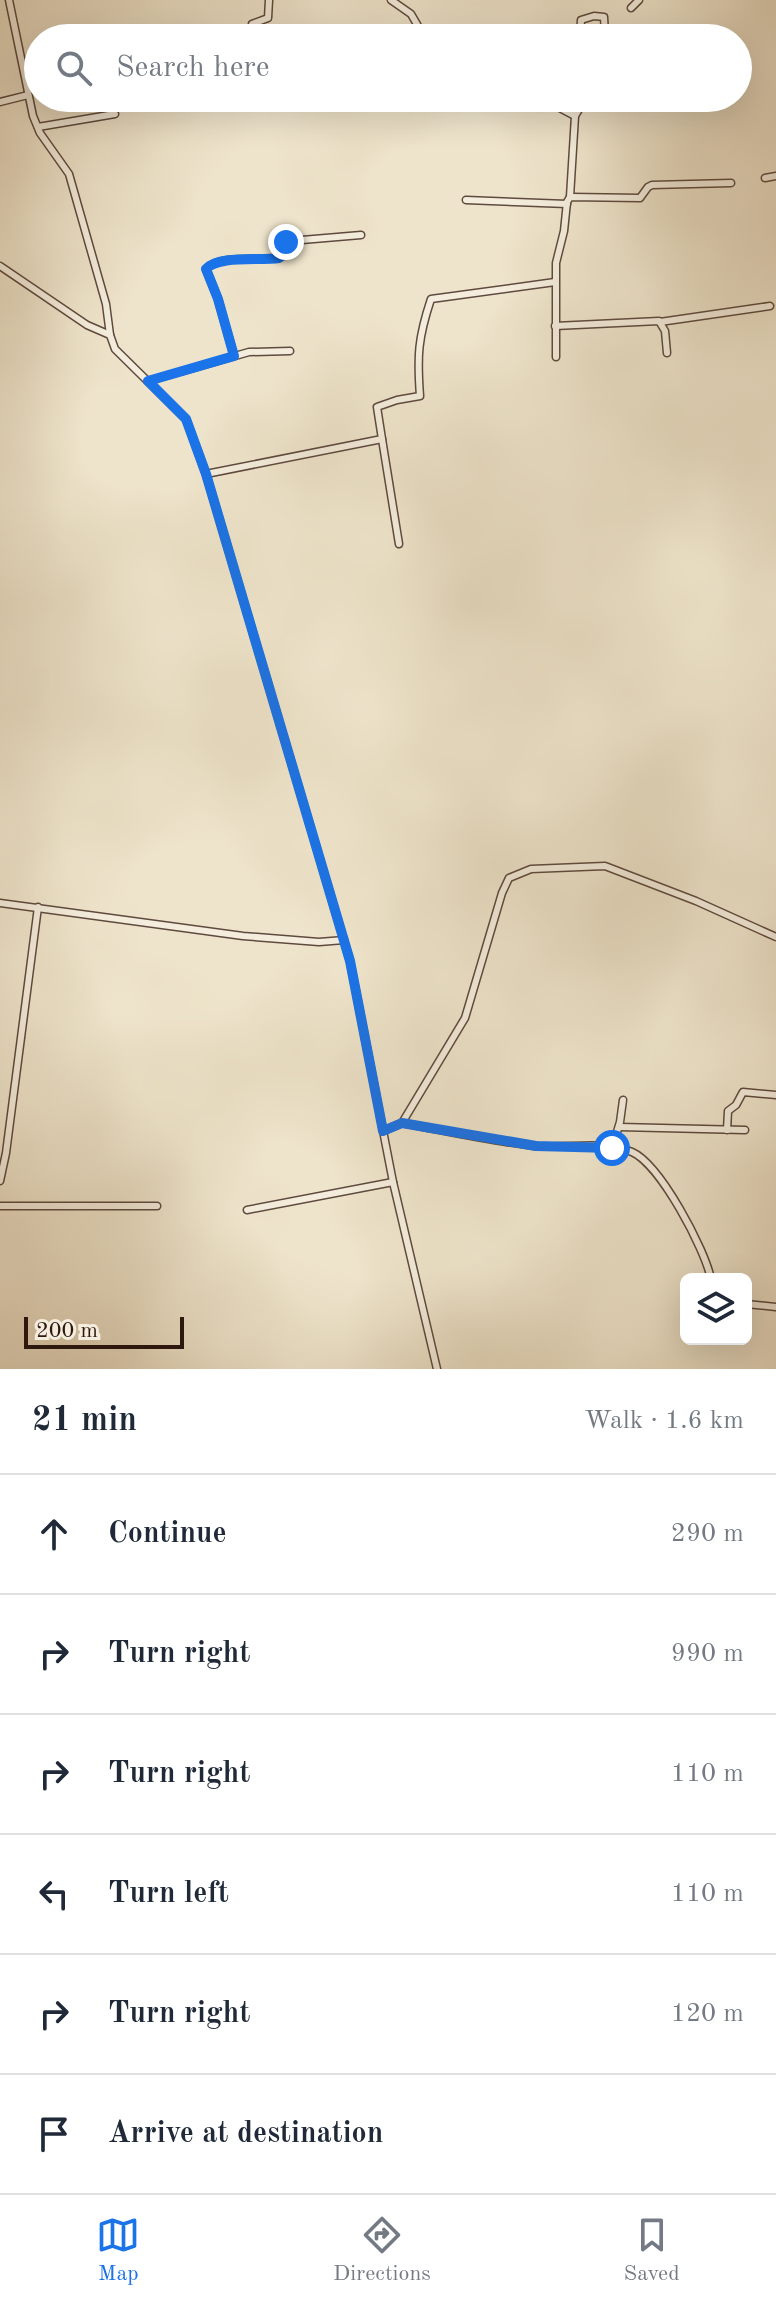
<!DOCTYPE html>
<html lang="en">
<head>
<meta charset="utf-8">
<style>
	:root { --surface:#fff; --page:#f2f2f3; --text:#1f2937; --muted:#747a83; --line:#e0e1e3; --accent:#1a73e8 }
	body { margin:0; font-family:"Old Standard TT",serif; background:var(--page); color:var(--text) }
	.controls { position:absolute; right:24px; bottom:24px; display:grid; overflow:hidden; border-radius:12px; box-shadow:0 8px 32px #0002 }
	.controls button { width:72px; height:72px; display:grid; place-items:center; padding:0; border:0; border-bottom:2px solid var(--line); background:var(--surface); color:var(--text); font:40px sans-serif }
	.scale { position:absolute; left:24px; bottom:20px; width:160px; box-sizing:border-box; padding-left:8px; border:4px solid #2e170f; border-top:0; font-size:22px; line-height:28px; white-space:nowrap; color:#2e170f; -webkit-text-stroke:6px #f4eddd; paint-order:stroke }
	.stop { position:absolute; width:24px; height:24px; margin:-18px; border:6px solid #1a73e8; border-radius:50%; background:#fff }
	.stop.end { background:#1a73e8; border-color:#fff; box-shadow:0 2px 8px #0008 }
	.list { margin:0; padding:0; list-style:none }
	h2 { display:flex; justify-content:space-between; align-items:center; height:104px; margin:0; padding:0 32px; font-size:34px }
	h2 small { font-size:26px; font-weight:400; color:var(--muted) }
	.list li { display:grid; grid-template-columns:52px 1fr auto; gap:24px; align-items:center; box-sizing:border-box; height:120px; padding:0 32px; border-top:2px solid var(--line) }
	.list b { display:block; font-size:30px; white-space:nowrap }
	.list em { font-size:26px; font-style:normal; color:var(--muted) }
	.icon { flex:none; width:44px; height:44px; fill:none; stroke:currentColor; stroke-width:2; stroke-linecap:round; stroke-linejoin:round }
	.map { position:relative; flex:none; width:776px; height:1369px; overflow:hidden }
	.search { position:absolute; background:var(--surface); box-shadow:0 8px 32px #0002; left:24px; right:24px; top:24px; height:88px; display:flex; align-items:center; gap:20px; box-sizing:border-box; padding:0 28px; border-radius:44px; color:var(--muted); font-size:30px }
	.sheet { height:824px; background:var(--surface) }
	nav { display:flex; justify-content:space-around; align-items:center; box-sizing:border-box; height:112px; border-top:2px solid var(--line); background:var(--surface); font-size:22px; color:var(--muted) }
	nav a { display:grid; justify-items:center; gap:4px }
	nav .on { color:var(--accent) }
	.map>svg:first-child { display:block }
</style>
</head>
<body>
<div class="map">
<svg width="776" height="1369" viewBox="0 0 776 1369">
	<rect width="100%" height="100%" fill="#eee4cb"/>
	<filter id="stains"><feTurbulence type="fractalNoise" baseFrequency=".0025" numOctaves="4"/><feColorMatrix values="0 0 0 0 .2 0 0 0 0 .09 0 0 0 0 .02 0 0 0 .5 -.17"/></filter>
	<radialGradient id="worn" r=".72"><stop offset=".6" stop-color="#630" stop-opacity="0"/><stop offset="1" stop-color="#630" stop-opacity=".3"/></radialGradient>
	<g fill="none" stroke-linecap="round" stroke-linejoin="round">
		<defs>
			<g id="minor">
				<path d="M9 0 33 116 40 133 69 174 106 304 110 335"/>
				<path d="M391 0 411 14 422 33"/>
				<path d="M631 8 639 0"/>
				<path d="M252 38V24L268 18 269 0"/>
				<path d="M580 38 581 20 594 16 604 17 605 35"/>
				<path d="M541 98 575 116"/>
				<path d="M0 102 28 95"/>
				<path d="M38 127 115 114"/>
				<path d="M765 178 776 176"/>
				<path d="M570 197 575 116 581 106V98"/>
				<path d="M466 200 567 204"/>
				<path d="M0 266 87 325 110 335 115 349 186 419 206 474 350 961 393 1182 437 1369"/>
				<path d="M660 322 770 306"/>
				<path d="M555 326 659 321 665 331 667 353"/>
				<path d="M234 356 218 299 206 269C218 255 260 260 279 258L283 255 286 242 290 241 361 235"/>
				<path d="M556 357V263L564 231 567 202 570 197 640 198 648 187 652 185 731 183"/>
				<path d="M148 381 249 352 290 351"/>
				<path d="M382 439 399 544"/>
				<path d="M206 474 382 439 377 407 397 400 420 396C417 356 418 338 431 299L555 282"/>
				<path d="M0 903 243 936 319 942 344 940"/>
				<path d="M402 1123C446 1131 491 1141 535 1146 566 1149 603 1140 632 1152 660 1164 705 1249 711 1279"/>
				<path d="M619 1127 745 1130"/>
				<path d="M727 1130 728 1111 736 1105 743 1092 776 1095"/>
				<path d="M383 1131 402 1123 465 1018 502 893 509 878 531 869 605 866 696 901 776 937"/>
				<path d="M612 1148 620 1122 623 1100"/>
				<path d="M0 1181 6 1153 38 907"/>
				<path d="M0 1206H157"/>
				<path d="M247 1210 393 1182"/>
				<path d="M746 1304 776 1307"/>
			</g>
		</defs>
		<use href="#minor" stroke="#5e4a3e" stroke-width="9"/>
		<use href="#minor" stroke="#f4eddd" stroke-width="6"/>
	</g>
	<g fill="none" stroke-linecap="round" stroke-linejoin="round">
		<path stroke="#1a73e8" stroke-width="10" d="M286 242 283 255 279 258C259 261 218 255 206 269L218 299 234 356 148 381 186 419 206 474 350 961 383 1131 402 1123 536 1146 612 1148"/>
	</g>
	<rect width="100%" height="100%" filter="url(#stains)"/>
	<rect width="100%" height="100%" fill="url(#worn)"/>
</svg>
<div class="controls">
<button><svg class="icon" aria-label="layers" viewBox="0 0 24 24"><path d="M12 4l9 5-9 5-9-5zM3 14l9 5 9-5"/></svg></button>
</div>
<div class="scale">200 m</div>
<div class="stop" style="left:612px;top:1148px"></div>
<div class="stop end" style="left:286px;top:242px"></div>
<div class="search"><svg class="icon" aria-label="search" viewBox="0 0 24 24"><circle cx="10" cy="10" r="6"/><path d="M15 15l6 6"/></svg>Search here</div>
</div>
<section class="sheet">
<h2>21 min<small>Walk · 1.6 km</small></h2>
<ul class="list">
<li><svg class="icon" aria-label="ahead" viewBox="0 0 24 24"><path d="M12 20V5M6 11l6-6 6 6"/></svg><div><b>Continue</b></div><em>290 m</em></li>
<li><svg class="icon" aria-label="right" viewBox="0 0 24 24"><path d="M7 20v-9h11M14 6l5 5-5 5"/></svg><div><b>Turn right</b></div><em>990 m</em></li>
<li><svg class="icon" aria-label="right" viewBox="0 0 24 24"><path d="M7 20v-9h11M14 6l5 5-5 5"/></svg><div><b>Turn right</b></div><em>110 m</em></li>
<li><svg class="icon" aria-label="left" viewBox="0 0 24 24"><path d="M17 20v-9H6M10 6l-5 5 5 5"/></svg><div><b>Turn left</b></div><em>110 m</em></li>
<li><svg class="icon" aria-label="right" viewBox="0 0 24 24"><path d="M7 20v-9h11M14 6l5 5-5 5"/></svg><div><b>Turn right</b></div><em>120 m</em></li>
<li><svg class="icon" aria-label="arrive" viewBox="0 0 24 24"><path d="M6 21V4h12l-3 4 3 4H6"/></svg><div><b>Arrive at destination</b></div></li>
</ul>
</section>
<nav>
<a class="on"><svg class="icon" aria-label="map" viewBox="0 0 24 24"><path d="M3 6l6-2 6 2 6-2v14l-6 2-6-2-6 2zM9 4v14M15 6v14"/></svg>Map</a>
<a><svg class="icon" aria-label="directions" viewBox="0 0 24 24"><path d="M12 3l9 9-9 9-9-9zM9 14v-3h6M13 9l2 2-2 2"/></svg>Directions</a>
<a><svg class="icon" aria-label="saved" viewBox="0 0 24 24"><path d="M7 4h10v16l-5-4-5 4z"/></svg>Saved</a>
</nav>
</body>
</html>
